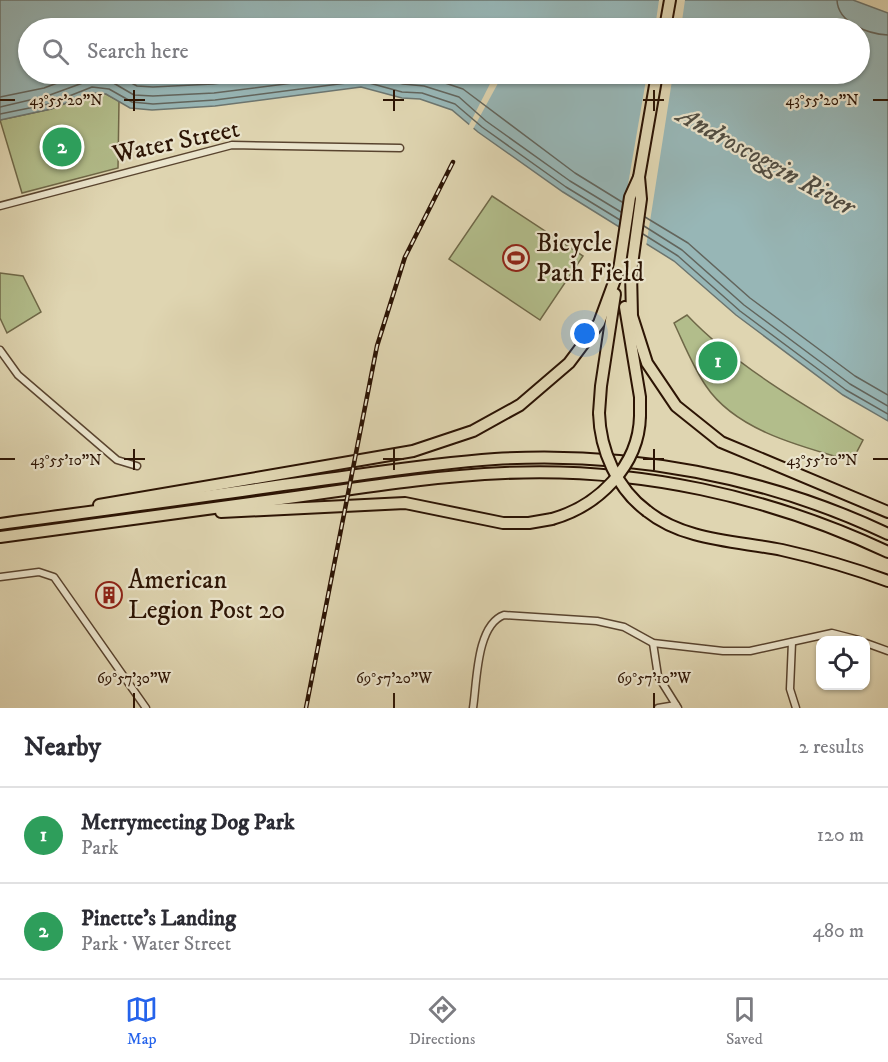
<!DOCTYPE html>
<html lang="en">
<head>
<meta charset="utf-8">
<style>
	:root { --surface:#fff; --page:#f2f2f3; --text:#2b2b33; --muted:#7c7c81; --line:#e1e1e2; --accent:#2563eb }
	body { margin:0; font-family:"IM FELL DW Pica",serif; background:var(--page); color:var(--text) }
	.controls { position:absolute; right:18px; bottom:18px; display:grid; overflow:hidden; border-radius:12px; box-shadow:0 2px 4px #0004 }
	.controls button { width:54px; height:54px; display:grid; place-items:center; padding:0; border:0; border-bottom:2px solid var(--line); background:var(--surface); color:var(--text); font:30px sans-serif }
	.you { position:absolute; left:585px; top:334px; width:21px; height:21px; margin:-15px; border:4px solid #fff; border-radius:50%; background:#1a73e8; box-shadow:0 0 0 9px #1a73e833 }
	.badge { display:grid; place-items:center; width:39px; height:39px; border-radius:50%; background:var(--accent); color:#fff; font-size:20px; font-weight:700 }
	.pin { position:absolute; translate:-50% -50%; border:3px solid #fff; box-shadow:0 2px 6px #0006 }
	.list { margin:0; padding:0; list-style:none }
	h2 { display:flex; justify-content:space-between; align-items:center; height:78px; margin:0; padding:0 24px; font-size:26px }
	h2 small { font-size:20px; font-weight:400; color:var(--muted) }
	.list li { display:grid; grid-template-columns:39px 1fr auto; gap:18px; align-items:center; box-sizing:border-box; height:96px; padding:0 24px; border-top:2px solid var(--line) }
	.list b { display:block; font-size:22px; white-space:nowrap }
	.list p { margin:0; font-size:20px; white-space:nowrap; color:var(--muted) }
	.list em { font-size:20px; font-style:normal; color:var(--muted) }
	.icon { flex:none; width:33px; height:33px; fill:none; stroke:currentColor; stroke-width:2; stroke-linecap:round; stroke-linejoin:round }
	.map { position:relative; flex:none; width:888px; height:708px; overflow:hidden }
	.search { position:absolute; background:var(--surface); box-shadow:0 2px 4px #0004; left:18px; right:18px; top:18px; height:66px; display:flex; align-items:center; gap:15px; box-sizing:border-box; padding:0 21px; border-radius:33px; color:var(--muted); font-size:22px }
	.sheet { height:270px; background:var(--surface) }
	nav { display:flex; justify-content:space-around; align-items:center; box-sizing:border-box; height:84px; border-top:2px solid var(--line); background:var(--surface); font-size:16px; color:var(--muted) }
	nav a { display:grid; justify-items:center; gap:3px }
	nav .on { color:var(--accent) }
	.map>svg:first-child { display:block }
</style>
</head>
<body>
<div class="map">
<svg width="888" height="708" viewBox="0 0 888 708">
	<rect width="100%" height="100%" fill="#dfd5b1"/>
	<filter id="stains"><feTurbulence type="fractalNoise" baseFrequency=".00333" numOctaves="4"/><feColorMatrix values="0 0 0 0 .2 0 0 0 0 .09 0 0 0 0 .02 0 0 0 .5 -.17"/></filter>
	<radialGradient id="worn" r=".72"><stop offset=".6" stop-color="#630" stop-opacity="0"/><stop offset="1" stop-color="#630" stop-opacity=".3"/></radialGradient>
	<g fill="#b2bd8b" stroke="#6f6848" stroke-width="1.5">
		<path d="M92 93 106 94 119 101 118 168 22 193 0 120 51 109Z"/>
		<path d="M492 196 583 256 540 320 449 259Z"/>
		<path d="M0 273 23 276 41 312 7 333 0 318Z"/>
		<path d="M687 315C733 364 805 406 863 440L852 461C803 447 736 431 706 386 693 367 684 344 674 323Z"/>
	</g>
	<path fill="#97b6b6" stroke="#6c756f" stroke-width="1.5" fill-rule="evenodd" d="M0 0H853L888 13V421L843 395 736 315 674 261 563 192 478 132 452 110 420 99 402 98 361 87 215 106 152 110 130 108 106 94 92 93 51 109 0 120ZM28 28H860V74H28Z"/>
	<g fill="#dfd5b1">
		<path d="M659 0H685L681 28H655Z"/>
		<path d="M495 74H503L472 131 468 127Z"/>
		<path d="M647 74H673L646 247 620 231Z"/>
	</g>
	<g fill="none" stroke-linecap="round" stroke-linejoin="round">
		<g stroke="#62655d" stroke-width="1.5">
			<path d="M837 0C838 23 868 34 888 35"/>
			<path d="M115 74 137 86 153 87 213 84 293 74"/>
			<path d="M396 74 427 77 463 89 575 173 622 202"/>
			<path d="M0 97 44 88 81 74"/>
			<path d="M0 107 47 96 91 80 110 81 134 95 153 96 214 93 363 74 403 84 424 86 459 97 486 121 570 181 621 212"/>
			<path d="M0 114 49 104 92 87 109 89 132 102 153 104 215 100 362 81 402 92 422 93 455 104 482 127 566 187 620 220"/>
			<path d="M645 217 688 243 750 298 855 376 888 395"/>
			<path d="M644 226 682 250 744 305 850 384 888 406"/>
			<path d="M643 234 678 256 740 311 846 390 888 414"/>
		</g>
		<defs>
			<g id="street">
				<path d="M0 206 232 145 400 148"/>
				<path d="M0 350 18 375 117 460 137 466"/>
				<path d="M0 577 39 572 54 577 146 708"/>
				<path d="M792 642 790 689 796 708"/>
				<path d="M653 643 658 676 678 708"/>
				<path d="M866 643 888 651"/>
				<path d="M473 708C477 683 476 625 504 615L597 621 624 627 653 643 723 651H750L832 633 859 640"/>
				<path d="M658 708 676 705"/>
			</g>
			<g id="highway">
				<path d="M665 28 670 0"/>
				<path d="M657 74 639 177 641 199 631 272 632 316 647 363 676 406 721 442 888 512"/>
				<path d="M619 270 630 197 639 177"/>
				<path d="M625 307 640 397V416"/>
				<path d="M599 413 601 386 615 294"/>
				<path d="M99 505 413 451 473 431 520 405 569 363 599 323 620 266"/>
				<path d="M647 511C684 541 738 541 782 550 818 558 853 568 888 581"/>
				<path d="M221 512 405 503 503 523H529L552 519"/>
				<path d="M0 524C94 511 189 499 283 485 354 476 424 464 495 459 629 451 766 476 888 534"/>
				<path d="M0 537C96 524 192 511 288 498 360 488 432 476 505 473 637 467 769 496 888 552"/>
			</g>
		</defs>
		<use href="#street" stroke="#59442f" stroke-width="9"/>
		<use href="#highway" stroke="#2c1404" stroke-width="14"/>
		<use href="#street" stroke="#eae4cc" stroke-width="6"/>
		<use href="#highway" stroke="#dfd5b1" stroke-width="10"/>
		<defs>
			<path id="rail" d="M306 708 377 346 405 257 453 162"/>
		</defs>
		<use href="#rail" stroke="#2c1404" stroke-width="4.5"/>
		<use href="#rail" stroke="#eae4cc" stroke-width="2" stroke-dasharray="7" stroke-linecap="butt"/>
		<defs>
			<g id="highway-bridge">
				<path d="M599 413C600 450 617 489 647 511"/>
				<path d="M552 519C598 506 639 466 640 416"/>
			</g>
		</defs>
		<use href="#highway-bridge" stroke="#2c1404" stroke-width="14" stroke-linecap="butt"/>
		<use href="#highway-bridge" stroke="#dfd5b1" stroke-width="10"/>
	</g>
	<path fill="none" stroke="#2c1404" stroke-width="2" d="M134 90V111M394 90V111M654 90V111M0 100H15M124 100H145M383 100H404M643 100H664M873 100H888M134 449V470M394 449V470M654 449V470M0 459H15M124 459H145M383 459H404M643 459H664M873 459H888M134 693V708M394 693V708M654 693V708"/>
	<defs>
		<symbol id="stadium-ring" viewBox="-11 -11 22 22"><circle r="9.5" fill="#eae4cc" stroke="#8f2418" stroke-width="1.5"/><path d="M0-5a6.5 5 0 1 0 0 10a6.5 5 0 1 0 0-10ZM-3.5-1.8h7v3.6h-7Z" fill="#8f2418"/></symbol>
		<symbol id="building-ring" viewBox="-11 -11 22 22"><circle r="9.5" fill="#eae4cc" stroke="#8f2418" stroke-width="1.5"/><path d="M-4-6H4V6H1V3H-1V6H-4ZM-2.5-4.3h1.7v1.8h-1.7ZM.8-4.3h1.7v1.8H.8ZM-2.5-1h1.7V.8h-1.7ZM.8-1h1.7V.8H.8Z" fill="#8f2418"/></symbol>
	</defs>
	<g fill-rule="evenodd">
		<use href="#stadium-ring" x="501" y="243" width="30" height="30"/>
		<use href="#building-ring" x="94" y="580" width="30" height="30"/>
	</g>
	<g text-anchor="middle" dominant-baseline="central" stroke-width="4.5" stroke-linejoin="round" paint-order="stroke">
		<g font-size="26" fill="#2c1404" stroke="#eae4cc">
			<text transform="translate(176 142) rotate(-12)">Water Street</text>
		</g>
		<g font-size="26" fill="#2c1404" stroke="#eae4cc" text-anchor="start">
			<text x="536" y="243">Bicycle<tspan x="536" dy="30">Path Field</tspan></text>
			<text x="128" y="580">American<tspan x="128" dy="30">Legion Post 20</tspan></text>
		</g>
		<g font-size="27" font-style="italic" fill="#514d42" stroke="#eae4cc">
			<text transform="translate(766 161) rotate(29)">Androscoggin River</text>
		</g>
	</g>
	<g font-size="15" text-anchor="middle" fill="#2c1404" stroke="#eae4cc" stroke-width="4.5" stroke-linejoin="round" paint-order="stroke">
		<text x="66" y="105">43°55'20"N</text>
		<text x="822" y="105">43°55'20"N</text>
		<text x="66" y="465">43°55'10"N</text>
		<text x="822" y="465">43°55'10"N</text>
		<text x="134" y="683">69°57'30"W</text>
		<text x="394" y="683">69°57'20"W</text>
		<text x="654" y="683">69°57'10"W</text>
	</g>
	<rect width="100%" height="100%" filter="url(#stains)"/>
	<rect width="100%" height="100%" fill="url(#worn)"/>
</svg>
<div class="controls">
<button><svg class="icon" aria-label="locate" viewBox="0 0 24 24"><circle cx="12" cy="12" r="6"/><path d="M12 2v4M12 18v4M2 12h4M18 12h4"/></svg></button>
</div>
<div class="you"></div>
<div class="pin badge" style="left:718px;top:361px;background:#2e9e5b">1</div>
<div class="pin badge" style="left:62px;top:147px;background:#2e9e5b">2</div>
<div class="search"><svg class="icon" aria-label="search" viewBox="0 0 24 24"><circle cx="10" cy="10" r="6"/><path d="M15 15l6 6"/></svg>Search here</div>
</div>
<section class="sheet">
<h2>Nearby<small>2 results</small></h2>
<ul class="list">
<li><span class="badge" style="background:#2e9e5b">1</span><div><b>Merrymeeting Dog Park</b><p>Park</p></div><em>120 m</em></li>
<li><span class="badge" style="background:#2e9e5b">2</span><div><b>Pinette’s Landing</b><p>Park · Water Street</p></div><em>480 m</em></li>
</ul>
</section>
<nav>
<a class="on"><svg class="icon" aria-label="map" viewBox="0 0 24 24"><path d="M3 6l6-2 6 2 6-2v14l-6 2-6-2-6 2zM9 4v14M15 6v14"/></svg>Map</a>
<a><svg class="icon" aria-label="directions" viewBox="0 0 24 24"><path d="M12 3l9 9-9 9-9-9zM9 14v-3h6M13 9l2 2-2 2"/></svg>Directions</a>
<a><svg class="icon" aria-label="saved" viewBox="0 0 24 24"><path d="M7 4h10v16l-5-4-5 4z"/></svg>Saved</a>
</nav>
</body>
</html>
